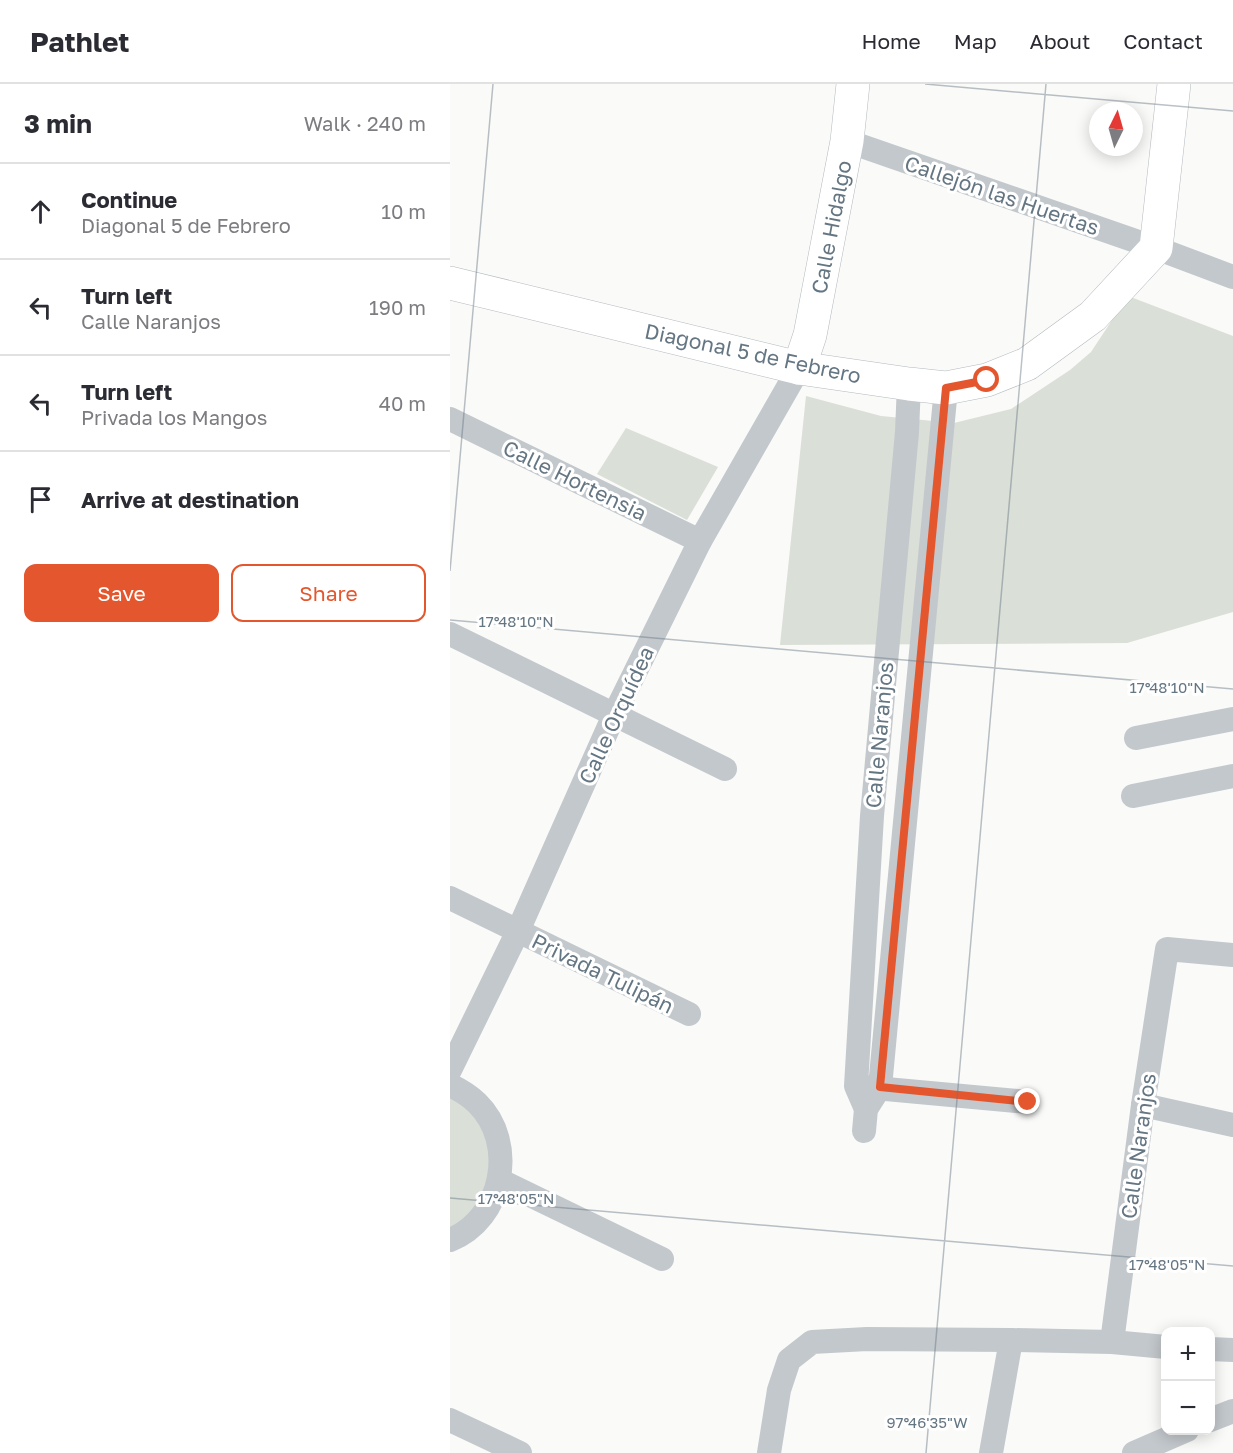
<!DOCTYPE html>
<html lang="en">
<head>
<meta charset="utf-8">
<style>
	:root { --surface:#fff; --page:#f7f7f7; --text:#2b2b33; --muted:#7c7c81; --line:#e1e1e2; --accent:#e4572e }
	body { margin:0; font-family:"Golos Text",sans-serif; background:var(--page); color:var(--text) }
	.controls { position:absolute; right:18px; bottom:18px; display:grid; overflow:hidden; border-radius:12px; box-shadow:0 3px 15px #0003 }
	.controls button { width:54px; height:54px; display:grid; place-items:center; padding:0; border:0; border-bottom:2px solid var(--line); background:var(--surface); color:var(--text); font:30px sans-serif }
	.compass { position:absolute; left:639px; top:18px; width:54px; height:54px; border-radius:50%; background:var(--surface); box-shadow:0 3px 15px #0003; rotate:5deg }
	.stop { position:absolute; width:18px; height:18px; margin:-14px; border:4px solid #e4572e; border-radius:50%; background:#fff }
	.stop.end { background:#e4572e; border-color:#fff; box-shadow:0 2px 6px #0008 }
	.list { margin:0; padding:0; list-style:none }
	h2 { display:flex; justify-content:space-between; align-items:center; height:78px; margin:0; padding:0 24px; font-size:26px }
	h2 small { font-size:20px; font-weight:400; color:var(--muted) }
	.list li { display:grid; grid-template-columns:39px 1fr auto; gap:18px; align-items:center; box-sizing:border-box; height:96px; padding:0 24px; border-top:2px solid var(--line) }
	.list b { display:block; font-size:22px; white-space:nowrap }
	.list p { margin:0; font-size:20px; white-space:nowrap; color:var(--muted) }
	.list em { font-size:20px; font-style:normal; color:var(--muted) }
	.actions { display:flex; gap:12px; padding:18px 24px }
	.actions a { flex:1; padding:14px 0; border:2px solid var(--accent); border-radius:12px; text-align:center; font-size:21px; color:var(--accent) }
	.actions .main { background:var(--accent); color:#fff }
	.icon { flex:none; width:33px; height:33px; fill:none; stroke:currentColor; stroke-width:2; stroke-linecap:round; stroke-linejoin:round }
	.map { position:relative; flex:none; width:783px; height:1369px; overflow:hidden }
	header { display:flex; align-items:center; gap:36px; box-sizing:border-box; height:84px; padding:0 30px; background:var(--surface); border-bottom:2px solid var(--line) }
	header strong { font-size:28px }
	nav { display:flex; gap:33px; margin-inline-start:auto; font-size:21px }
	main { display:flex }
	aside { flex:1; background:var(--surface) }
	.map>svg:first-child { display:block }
</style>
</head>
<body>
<header>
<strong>Pathlet</strong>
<nav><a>Home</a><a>Map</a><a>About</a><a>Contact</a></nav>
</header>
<main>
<aside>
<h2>3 min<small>Walk · 240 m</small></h2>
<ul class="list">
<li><svg class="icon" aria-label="ahead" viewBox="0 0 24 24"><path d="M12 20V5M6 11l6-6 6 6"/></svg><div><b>Continue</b><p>Diagonal 5 de Febrero</p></div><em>10 m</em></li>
<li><svg class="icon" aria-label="left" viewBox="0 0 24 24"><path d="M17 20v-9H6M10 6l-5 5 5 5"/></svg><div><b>Turn left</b><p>Calle Naranjos</p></div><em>190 m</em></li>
<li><svg class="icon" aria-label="left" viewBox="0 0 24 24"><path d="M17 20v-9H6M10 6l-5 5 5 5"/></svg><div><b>Turn left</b><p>Privada los Mangos</p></div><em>40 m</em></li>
<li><svg class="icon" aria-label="arrive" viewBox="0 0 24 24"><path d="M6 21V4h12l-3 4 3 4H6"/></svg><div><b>Arrive at destination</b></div></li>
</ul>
<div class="actions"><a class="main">Save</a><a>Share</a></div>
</aside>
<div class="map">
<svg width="783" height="1369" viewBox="0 0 783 1369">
	<rect width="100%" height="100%" fill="#fafaf8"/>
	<g fill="#dadfd7">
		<path d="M678 212 783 252V528L677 559 330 561 356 312 431 332 504 339 561 325 620 286 641 268Z"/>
		<path d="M176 344 268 383 237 436 147 390Z"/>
		<path d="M0 1011 19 1023 34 1041 43 1087 25 1129 0 1146Z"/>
	</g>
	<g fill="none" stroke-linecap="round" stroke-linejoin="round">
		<defs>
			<g id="secondary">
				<path d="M0 199 349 284 459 300 496 304 537 296 577 280 643 232 706 164 724 0"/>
				<path d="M349 284 360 251 397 57 403 0"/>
			</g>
		</defs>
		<use href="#secondary" stroke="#b3babf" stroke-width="34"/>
		<g stroke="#c3c8cc" stroke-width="24">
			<path d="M397 57 706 164 783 193"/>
			<path d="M0 335 250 457"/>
			<path d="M0 550 275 685"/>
			<path d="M686 654 783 635"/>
			<path d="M683 712 783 692"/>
			<path d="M0 814 239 930"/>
			<path d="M0 986 68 847 164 631 250 457 349 284"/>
			<path d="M0 1001C10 1006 19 1011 27 1019 68 1059 53 1135 0 1156"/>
			<path d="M414 1003 578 1018"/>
			<path d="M693 1021 783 1041"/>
			<path d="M416 1025 406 1002 422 732 457 348 459 300"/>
			<path d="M414 1047 416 1025 430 1003 496 304"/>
			<path d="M49 1096 212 1175"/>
			<path d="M662 1258 693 1021 717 865 783 871"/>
			<path d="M760 1265 783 1266"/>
			<path d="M0 1336 70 1369"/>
			<path d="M760 1336 783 1327"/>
			<path d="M319 1369 329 1306 339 1276 362 1258 417 1255 561 1256 662 1258 716 1263"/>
			<path d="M541 1369 561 1256"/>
			<path d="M684 1369 737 1346"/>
		</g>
		<use href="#secondary" stroke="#fff" stroke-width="33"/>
	</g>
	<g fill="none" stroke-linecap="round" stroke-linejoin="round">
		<path stroke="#e4572e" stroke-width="8" d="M537 296 496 304 430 1003 578 1018"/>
	</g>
	<path fill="none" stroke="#657683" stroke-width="1.5" stroke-opacity="0.45" d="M475 0 783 27M0 487 43 0M0 536 783 605M0 1114 783 1182M476 1369 596 0"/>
	<g text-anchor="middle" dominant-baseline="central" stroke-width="6" stroke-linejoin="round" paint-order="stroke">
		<g font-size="21" fill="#657683" stroke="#fff">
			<text transform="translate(552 111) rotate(19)">Callejón las Huertas</text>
			<text transform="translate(381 143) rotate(-79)">Calle Hidalgo</text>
			<text transform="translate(303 269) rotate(12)">Diagonal 5 de Febrero</text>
			<text transform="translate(125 396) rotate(26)">Calle Hortensia</text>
			<text transform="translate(166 631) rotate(-65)">Calle Orquídea</text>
			<text transform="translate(429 651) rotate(-85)">Calle Naranjos</text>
			<text transform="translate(153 889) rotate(26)">Privada Tulipán</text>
			<text transform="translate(688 1062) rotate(-82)">Calle Naranjos</text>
		</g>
	</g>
	<g font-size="15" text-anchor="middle" fill="#657683" stroke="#fff" stroke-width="6" stroke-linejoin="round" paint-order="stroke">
		<text x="66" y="543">17°48'10"N</text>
		<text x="717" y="609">17°48'10"N</text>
		<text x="66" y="1120">17°48'05"N</text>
		<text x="717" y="1186">17°48'05"N</text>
		<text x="477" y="1344">97°46'35"W</text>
	</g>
</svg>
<div class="controls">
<button>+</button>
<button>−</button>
</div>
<svg class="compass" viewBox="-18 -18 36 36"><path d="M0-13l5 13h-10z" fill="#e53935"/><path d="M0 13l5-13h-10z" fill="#7c7c81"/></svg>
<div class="stop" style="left:537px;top:296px"></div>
<div class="stop end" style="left:578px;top:1018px"></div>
</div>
</main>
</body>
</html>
